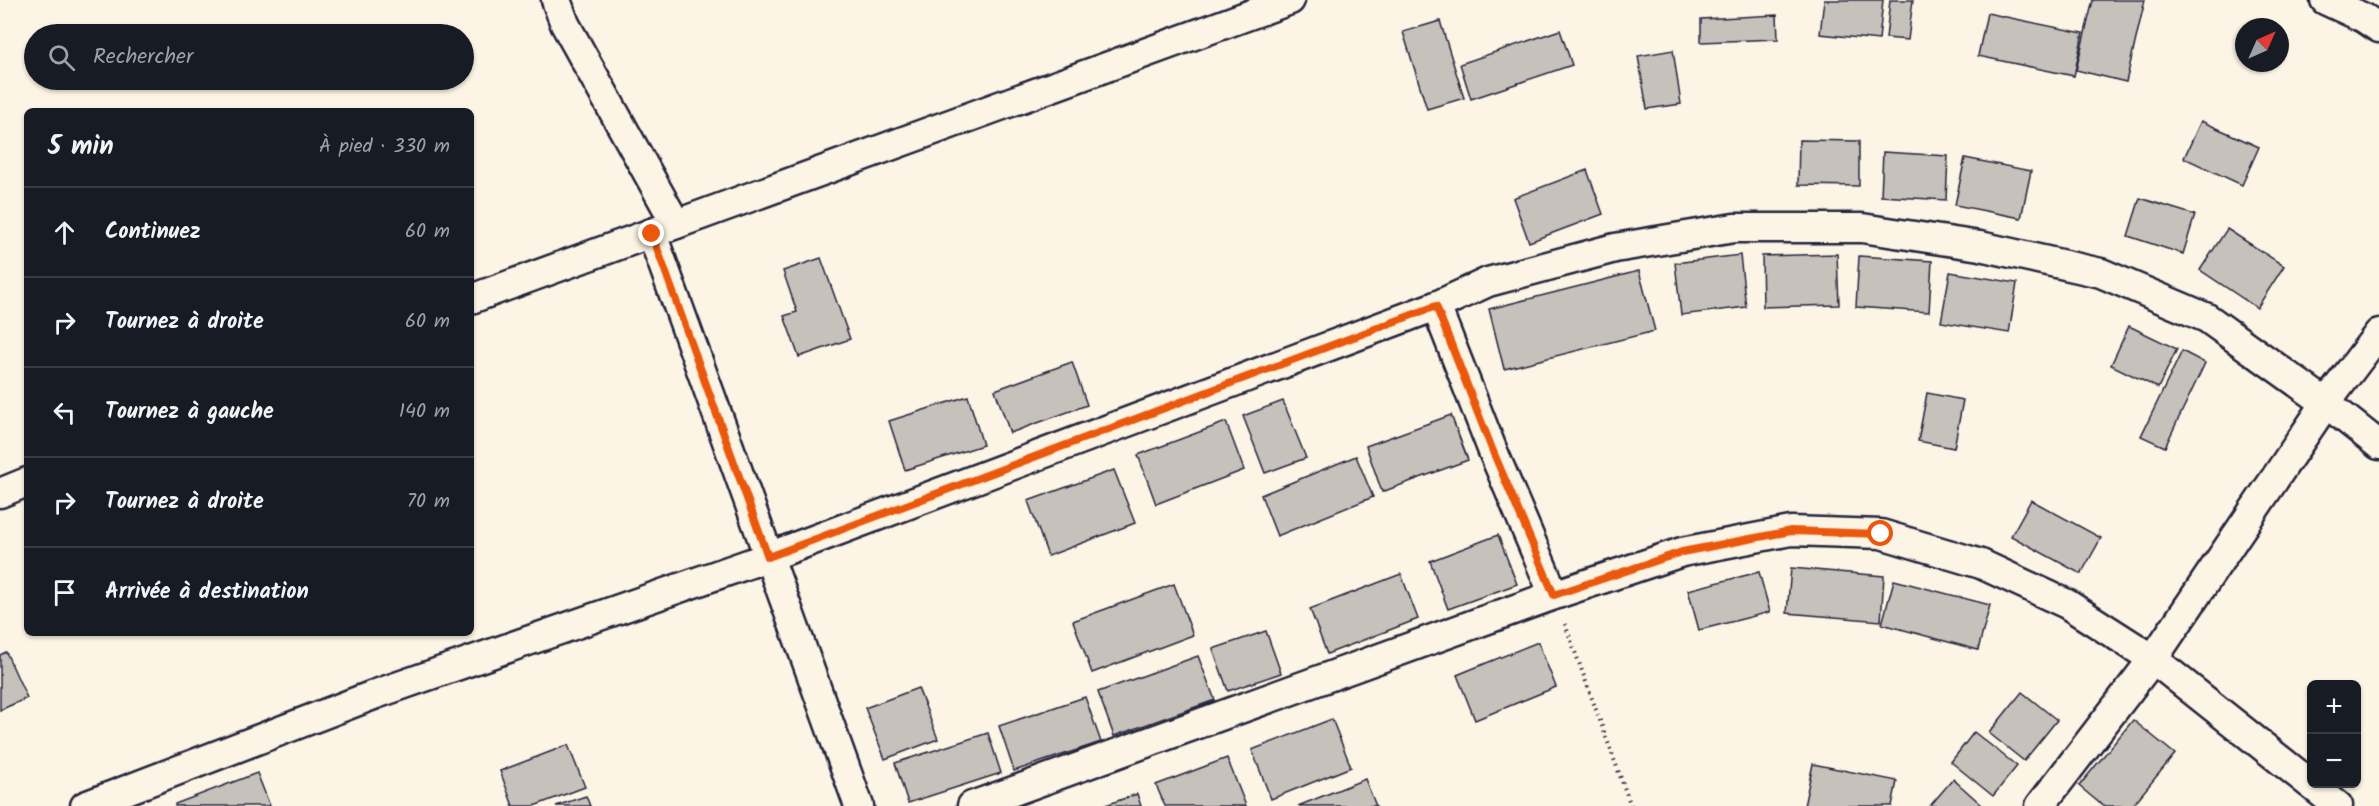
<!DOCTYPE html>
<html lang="fr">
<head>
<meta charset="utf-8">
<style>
	:root { --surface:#171b24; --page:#20242c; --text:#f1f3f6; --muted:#9ea1a6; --line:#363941 }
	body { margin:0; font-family:Kalam,sans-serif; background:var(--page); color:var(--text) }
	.controls { position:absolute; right:18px; bottom:18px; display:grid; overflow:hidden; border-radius:9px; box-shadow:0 2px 4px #0004 }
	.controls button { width:54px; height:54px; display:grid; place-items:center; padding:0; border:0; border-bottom:2px solid var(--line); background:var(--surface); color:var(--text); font:30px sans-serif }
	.compass { position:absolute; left:2235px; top:18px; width:54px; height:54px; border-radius:50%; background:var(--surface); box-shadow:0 2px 4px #0004; rotate:45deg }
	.stop { position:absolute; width:18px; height:18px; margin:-14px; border:4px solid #ea580c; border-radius:50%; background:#fff }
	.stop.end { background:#ea580c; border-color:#fff; box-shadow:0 2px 6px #0008 }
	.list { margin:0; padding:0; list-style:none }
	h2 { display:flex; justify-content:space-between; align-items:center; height:78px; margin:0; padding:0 24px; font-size:26px }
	h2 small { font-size:20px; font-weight:400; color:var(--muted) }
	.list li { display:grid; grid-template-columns:39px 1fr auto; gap:18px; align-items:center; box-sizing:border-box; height:90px; padding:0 24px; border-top:2px solid var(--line) }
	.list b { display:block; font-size:22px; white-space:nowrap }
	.list em { font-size:20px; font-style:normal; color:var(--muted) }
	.icon { flex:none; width:33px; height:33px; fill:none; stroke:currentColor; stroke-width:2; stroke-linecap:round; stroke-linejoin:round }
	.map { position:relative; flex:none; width:2379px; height:806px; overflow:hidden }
	.search { position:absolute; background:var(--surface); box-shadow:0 2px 4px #0004; left:24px; top:24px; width:450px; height:66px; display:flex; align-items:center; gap:15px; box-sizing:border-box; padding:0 21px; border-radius:33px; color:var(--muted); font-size:22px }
	.panel { position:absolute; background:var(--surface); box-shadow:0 2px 4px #0004; left:24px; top:108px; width:450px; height:528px; border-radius:9px }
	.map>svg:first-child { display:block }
</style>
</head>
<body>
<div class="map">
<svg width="2379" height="806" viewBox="0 0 2379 806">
	<rect width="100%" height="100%" fill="#fcf5e5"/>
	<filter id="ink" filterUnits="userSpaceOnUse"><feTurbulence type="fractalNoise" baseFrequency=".0167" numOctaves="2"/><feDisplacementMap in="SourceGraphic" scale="12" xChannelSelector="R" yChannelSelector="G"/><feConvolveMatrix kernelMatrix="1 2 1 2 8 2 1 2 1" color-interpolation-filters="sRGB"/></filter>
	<g filter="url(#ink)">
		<g fill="#c6c1bb" stroke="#22223b" stroke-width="1.5">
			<path d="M1824 0H1883L1879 40 1820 34Z"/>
			<path d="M1890 0H1913L1908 40 1886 38Z"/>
			<path d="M2093 0H2145L2126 82 2076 70Z"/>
			<path d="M1987 13 2083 33 2074 76 1978 56Z"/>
			<path d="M1777 15 1778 39 1701 42V19Z"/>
			<path d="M1440 21 1464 98 1427 109 1403 32Z"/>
			<path d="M1560 30 1572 65 1471 99 1460 64Z"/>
			<path d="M1673 50 1681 104 1647 109 1638 56Z"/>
			<path d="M2201 121 2259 147 2242 185 2184 158Z"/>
			<path d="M1799 140 1859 141V186L1798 185Z"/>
			<path d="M1883 152 1948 156 1946 200 1881 196Z"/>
			<path d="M1965 158 2031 171 2021 218 1955 205Z"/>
			<path d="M1587 170 1603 214 1529 242 1513 198Z"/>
			<path d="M2140 198 2195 215 2183 254 2128 236Z"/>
			<path d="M2227 229 2284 266 2257 308 2200 270Z"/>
			<path d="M1837 254 1839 305 1763 307 1762 256Z"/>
			<path d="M1740 255 1746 307 1681 315 1675 263Z"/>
			<path d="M1859 256 1932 261 1929 312 1856 307Z"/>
			<path d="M821 258 850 339 799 357 784 316 797 312 783 271Z"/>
			<path d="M1639 271 1655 331 1504 369 1489 309Z"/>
			<path d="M1950 272 2017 283 2009 333 1941 322Z"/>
			<path d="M2129 326 2177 349 2158 388 2111 365Z"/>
			<path d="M2182 351 2205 363 2165 447 2141 436Z"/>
			<path d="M1072 362 1087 405 1010 433 995 390Z"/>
			<path d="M1927 393 1963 400 1954 448 1918 441Z"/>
			<path d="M968 396 983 445 905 470 889 421Z"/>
			<path d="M1283 401 1306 458 1265 473 1243 416Z"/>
			<path d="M1451 415 1468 460 1382 492 1366 446Z"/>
			<path d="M1226 422 1244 470 1156 504 1138 455Z"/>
			<path d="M1356 456 1373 497 1277 536 1261 495Z"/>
			<path d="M1114 470 1135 523 1048 556 1028 501Z"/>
			<path d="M2031 500 2101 538 2081 574 2011 536Z"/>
			<path d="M1498 535 1517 584 1448 609 1430 561Z"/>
			<path d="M1791 568 1884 576 1881 621 1787 613Z"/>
			<path d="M1759 572 1770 612 1699 630 1688 590Z"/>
			<path d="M1401 574 1418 619 1327 654 1310 609Z"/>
			<path d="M1894 580 1990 605 1978 650 1882 624Z"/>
			<path d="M1174 584 1193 635 1092 673 1073 621Z"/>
			<path d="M1266 631 1281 673 1228 691 1213 649Z"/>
			<path d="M1538 642 1556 687 1475 720 1457 675Z"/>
			<path d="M6 652 27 698 0 710V655Z"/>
			<path d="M1198 656 1215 700 1114 736 1098 692Z"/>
			<path d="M918 688 938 739 885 759 865 708Z"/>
			<path d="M2022 692 2057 720 2024 761 1989 733Z"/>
			<path d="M1085 697 1101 742 1014 771 999 726Z"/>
			<path d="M1332 719 1351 767 1271 799 1252 750Z"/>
			<path d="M2133 720 2175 754 2132 806H2103L2079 786Z"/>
			<path d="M1974 732 2017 766 1993 796 1951 762Z"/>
			<path d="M988 733 1001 773 908 803 895 763Z"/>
			<path d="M568 745 585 787 534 806H513L500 771Z"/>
			<path d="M1227 758 1246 806H1165L1156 785Z"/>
			<path d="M1813 764 1897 781 1892 806H1804Z"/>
			<path d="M257 773 270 806H175V804Z"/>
			<path d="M1365 779 1376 806H1298Z"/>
			<path d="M1953 779 1983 806H1930Z"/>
			<path d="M1137 794 1141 806H1103Z"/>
			<path d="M586 796 590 806H556Z"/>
		</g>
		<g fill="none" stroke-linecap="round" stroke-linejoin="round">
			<defs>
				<g id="minor">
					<path d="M556 0 565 24 676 224"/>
					<path d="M2325 0 2364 18 2379 28"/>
					<path d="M652 234 859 806"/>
					<path d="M471 299 1290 0"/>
					<path d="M0 493 27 482"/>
					<path d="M1554 595 1492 449 1436 306 1488 282 1615 248 1734 228H1862L1980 246 2101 273 2207 318 2326 403 2379 445"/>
					<path d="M85 806 376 694 768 557 1436 306"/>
					<path d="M972 806 1554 595 1682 552 1791 531 1881 534 1981 564 2067 604 2153 659 2338 806"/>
					<path d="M2040 806 2153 659 2326 403 2379 333"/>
				</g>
			</defs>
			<use href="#minor" stroke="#22223b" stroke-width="33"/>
			<path stroke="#22223b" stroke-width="4" stroke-dasharray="1.5 4.5" stroke-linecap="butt" d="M1565 624 1631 806"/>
			<use href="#minor" stroke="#fcf5e5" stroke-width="28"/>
		</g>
	</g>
	<g fill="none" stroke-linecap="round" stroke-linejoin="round" filter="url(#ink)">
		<path stroke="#ea580c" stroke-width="8" d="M652 234 768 557 1436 306 1492 449 1554 595 1682 552 1791 531 1881 534"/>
	</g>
</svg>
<div class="controls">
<button>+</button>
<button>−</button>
</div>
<svg class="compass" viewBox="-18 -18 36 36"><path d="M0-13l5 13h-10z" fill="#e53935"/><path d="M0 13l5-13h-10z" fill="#9ea1a6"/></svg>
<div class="stop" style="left:1881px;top:534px"></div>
<div class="stop end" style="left:652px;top:234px"></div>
<div class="search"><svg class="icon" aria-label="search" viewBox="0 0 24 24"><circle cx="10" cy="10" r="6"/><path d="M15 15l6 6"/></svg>Rechercher</div>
<section class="panel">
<h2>5 min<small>À pied · 330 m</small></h2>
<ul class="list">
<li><svg class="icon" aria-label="ahead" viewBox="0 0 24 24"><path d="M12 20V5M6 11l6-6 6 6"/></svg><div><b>Continuez</b></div><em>60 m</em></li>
<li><svg class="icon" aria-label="right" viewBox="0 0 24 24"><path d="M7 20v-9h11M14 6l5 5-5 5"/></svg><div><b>Tournez à droite</b></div><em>60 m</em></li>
<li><svg class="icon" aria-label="left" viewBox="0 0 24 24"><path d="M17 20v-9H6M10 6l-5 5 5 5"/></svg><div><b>Tournez à gauche</b></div><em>140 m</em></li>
<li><svg class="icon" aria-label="right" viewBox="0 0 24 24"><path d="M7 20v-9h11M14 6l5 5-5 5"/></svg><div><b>Tournez à droite</b></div><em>70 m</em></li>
<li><svg class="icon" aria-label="arrive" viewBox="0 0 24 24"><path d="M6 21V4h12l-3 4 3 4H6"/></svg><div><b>Arrivée à destination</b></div></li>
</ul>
</section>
</div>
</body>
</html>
